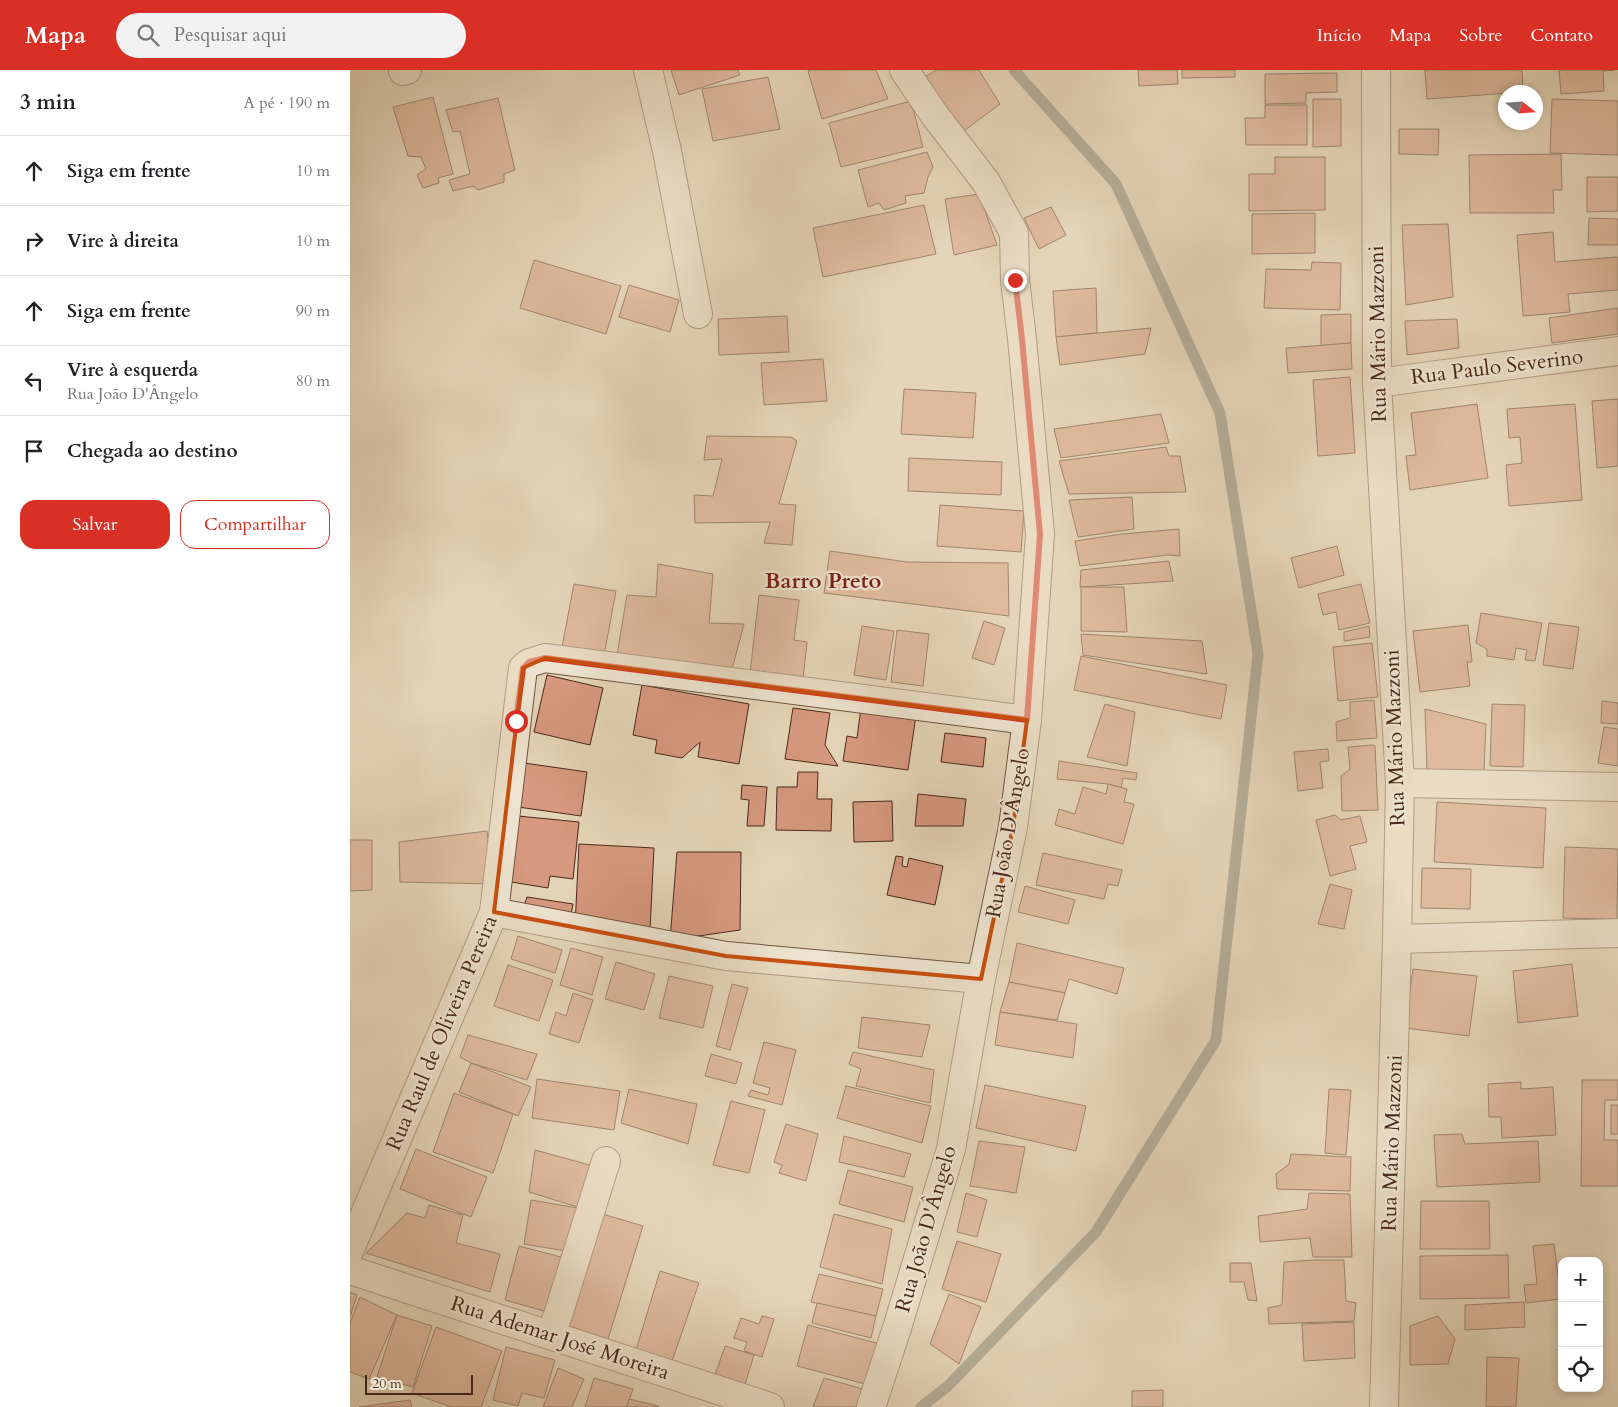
<!DOCTYPE html>
<html lang="pt">
<head>
<meta charset="utf-8">
<style>
	:root { --surface:#fff; --page:#f2f2f2; --text:#202124; --muted:#757577; --line:#e0e0e0; --accent:#d93025 }
	body { margin:0; font-family:Cardo,serif; background:var(--page); color:var(--text) }
	.controls { position:absolute; right:15px; bottom:15px; display:grid; overflow:hidden; border-radius:10px; box-shadow:0 2px 8px #0003 }
	.controls button { width:45px; height:45px; display:grid; place-items:center; padding:0; border:0; border-bottom:1px solid var(--line); background:var(--surface); color:var(--text); font:25px sans-serif }
	.compass { position:absolute; left:1148px; top:15px; width:45px; height:45px; border-radius:50%; background:var(--surface); box-shadow:0 2px 8px #0003; rotate:107deg }
	.scale { position:absolute; left:15px; bottom:12px; width:108px; box-sizing:border-box; padding-left:5px; border:2px solid #4a2819; border-top:0; font-size:14px; line-height:18px; white-space:nowrap; color:#4a2819; -webkit-text-stroke:4px #eee4d1; paint-order:stroke }
	.stop { position:absolute; width:15px; height:15px; margin:-11px; border:4px solid #d93025; border-radius:50%; background:#fff }
	.stop.end { background:#d93025; border-color:#fff; box-shadow:0 1px 5px #0008 }
	.list { margin:0; padding:0; list-style:none }
	h2 { display:flex; justify-content:space-between; align-items:center; height:65px; margin:0; padding:0 20px; font-size:21px }
	h2 small { font-size:16px; font-weight:400; color:var(--muted) }
	.list li { display:grid; grid-template-columns:32px 1fr auto; gap:15px; align-items:center; box-sizing:border-box; height:70px; padding:0 20px; border-top:1px solid var(--line) }
	.list b { display:block; font-size:19px; white-space:nowrap }
	.list p { margin:0; font-size:16px; white-space:nowrap; color:var(--muted) }
	.list em { font-size:16px; font-style:normal; color:var(--muted) }
	.actions { display:flex; gap:10px; padding:15px 20px }
	.actions a { flex:1; padding:11px 0; border:1px solid var(--accent); border-radius:15px; text-align:center; font-size:18px; color:var(--accent) }
	.actions .main { background:var(--accent); color:#fff }
	.icon { flex:none; width:28px; height:28px; fill:none; stroke:currentColor; stroke-width:2; stroke-linecap:round; stroke-linejoin:round }
	.map { position:relative; flex:none; width:1268px; height:1337px; overflow:hidden }
	header { display:flex; align-items:center; gap:30px; box-sizing:border-box; height:70px; padding:0 25px; background:var(--accent); color:#fff }
	header strong { font-size:24px }
	nav { display:flex; gap:28px; margin-inline-start:auto; font-size:18px }
	.search { width:350px; height:45px; background:var(--page); display:flex; align-items:center; gap:12px; box-sizing:border-box; padding:0 18px; border-radius:28px; color:var(--muted); font-size:19px }
	main { display:flex }
	aside { flex:1; background:var(--surface) }
	.map>svg:first-child { display:block }
</style>
</head>
<body>
<header>
<strong>Mapa</strong>
<div class="search"><svg class="icon" aria-label="search" viewBox="0 0 24 24"><circle cx="10" cy="10" r="6"/><path d="M15 15l6 6"/></svg>Pesquisar aqui</div>
<nav><a>Início</a><a>Mapa</a><a>Sobre</a><a>Contato</a></nav>
</header>
<main>
<aside>
<h2>3 min<small>A pé · 190 m</small></h2>
<ul class="list">
<li><svg class="icon" aria-label="ahead" viewBox="0 0 24 24"><path d="M12 20V5M6 11l6-6 6 6"/></svg><div><b>Siga em frente</b></div><em>10 m</em></li>
<li><svg class="icon" aria-label="right" viewBox="0 0 24 24"><path d="M7 20v-9h11M14 6l5 5-5 5"/></svg><div><b>Vire à direita</b></div><em>10 m</em></li>
<li><svg class="icon" aria-label="ahead" viewBox="0 0 24 24"><path d="M12 20V5M6 11l6-6 6 6"/></svg><div><b>Siga em frente</b></div><em>90 m</em></li>
<li><svg class="icon" aria-label="left" viewBox="0 0 24 24"><path d="M17 20v-9H6M10 6l-5 5 5 5"/></svg><div><b>Vire à esquerda</b><p>Rua João D'Ângelo</p></div><em>80 m</em></li>
<li><svg class="icon" aria-label="arrive" viewBox="0 0 24 24"><path d="M6 21V4h12l-3 4 3 4H6"/></svg><div><b>Chegada ao destino</b></div></li>
</ul>
<div class="actions"><a class="main">Salvar</a><a>Compartilhar</a></div>
</aside>
<div class="map">
<svg width="1268" height="1337" viewBox="0 0 1268 1337">
	<rect width="100%" height="100%" fill="#e5d5b8"/>
	<filter id="stains"><feTurbulence type="fractalNoise" baseFrequency=".004" numOctaves="4"/><feColorMatrix values="0 0 0 0 .2 0 0 0 0 .09 0 0 0 0 .02 0 0 0 .5 -.17"/></filter>
	<radialGradient id="worn" r=".72"><stop offset=".6" stop-color="#630" stop-opacity="0"/><stop offset="1" stop-color="#630" stop-opacity=".3"/></radialGradient>
	<g fill="none" stroke-linecap="round" stroke-linejoin="round">
		<path stroke="#787e74" stroke-width="11" d="M571 1337 598 1316 746 1162 866 970 908 584 870 343 766 114 664 0"/>
	</g>
	<g fill="#d7997f" stroke="#4a2819">
		<path d="M321 0H388L390 5 329 25Z"/>
		<path d="M461 0H526L538 29 472 49 458 1Z"/>
		<path d="M586 0H629L650 34 611 63 575 7Z"/>
		<path d="M788 0H827L828 14 789 16Z"/>
		<path d="M832 0H885V7L832 8Z"/>
		<path d="M1075 0H1172L1173 22 1077 29Z"/>
		<path d="M1209 0H1265L1253 1 1254 21 1211 24Z"/>
		<path d="M987 3V22L956 23V33L915 34V4Z"/>
		<path d="M418 7 430 59 363 71 352 19Z"/>
		<path d="M83 27 103 104 88 108 89 113 73 118 67 105 76 99 71 87 58 86 43 37Z"/>
		<path d="M148 28 165 100 154 104V112L128 120 123 116 103 121 99 110 120 104 110 61 103 62 96 40Z"/>
		<path d="M963 29H991V76L963 77Z"/>
		<path d="M1202 29 1268 31V85L1200 83Z"/>
		<path d="M561 31 573 77 491 97 479 53Z"/>
		<path d="M915 35H957V75H896L895 48H915Z"/>
		<path d="M1049 59H1089L1088 85 1049 84Z"/>
		<path d="M577 82 583 97 578 107 574 123 555 126 556 133 534 140 529 133 518 137 508 100Z"/>
		<path d="M1211 84 1212 120H1203L1204 143H1120L1119 85Z"/>
		<path d="M925 87H975V140L899 141V104H925Z"/>
		<path d="M1237 107H1268V141L1237 142Z"/>
		<path d="M629 124 647 175 604 185 595 129Z"/>
		<path d="M574 135 586 184 473 207 463 158Z"/>
		<path d="M701 137 716 165 689 179 674 148Z"/>
		<path d="M965 143V183L902 184V144Z"/>
		<path d="M1239 148 1268 149V175H1238Z"/>
		<path d="M1098 154 1103 227 1056 235 1052 155Z"/>
		<path d="M1203 162 1205 192 1268 187V220L1218 224 1220 242 1173 246 1167 165Z"/>
		<path d="M184 190 271 216 256 264 170 238Z"/>
		<path d="M962 192 991 193 990 240 914 238 916 199 961 200Z"/>
		<path d="M279 215 329 230 320 262 269 247Z"/>
		<path d="M746 218 747 263 706 267 703 221Z"/>
		<path d="M1268 238V264L1202 273 1199 248Z"/>
		<path d="M1001 244V273L971 276V245Z"/>
		<path d="M437 246 439 282 369 285 368 249Z"/>
		<path d="M1107 249 1109 278 1057 285 1055 251Z"/>
		<path d="M801 258 795 284 710 295 706 267Z"/>
		<path d="M1001 273 1002 299 938 303 936 278Z"/>
		<path d="M473 289 477 331 414 335 411 293Z"/>
		<path d="M1000 307 1005 383 968 386 963 310Z"/>
		<path d="M554 319 626 323 623 368 551 364Z"/>
		<path d="M1268 329V396L1247 398 1242 331Z"/>
		<path d="M1127 334 1138 408 1060 420 1056 386 1066 385 1061 343Z"/>
		<path d="M1225 334 1232 430 1159 436 1156 395 1172 393 1170 367 1159 368 1157 339Z"/>
		<path d="M811 344 819 373 711 388 704 359Z"/>
		<path d="M357 366 441 367 447 371 429 434 446 435 442 475 414 473 420 452 345 453 344 425 363 426 372 389 354 390Z"/>
		<path d="M816 377 819 386H830L836 422 719 424 709 391Z"/>
		<path d="M559 388 652 392 651 425 558 421Z"/>
		<path d="M782 427 784 459 728 467 719 430Z"/>
		<path d="M590 435 674 441 671 482 587 476Z"/>
		<path d="M829 459 830 486 818 485 730 496 725 471 772 464Z"/>
		<path d="M987 476 994 505 949 518 941 488Z"/>
		<path d="M480 481 557 492 658 493 659 546 474 523Z"/>
		<path d="M819 491 823 511 730 517 731 500Z"/>
		<path d="M308 494 363 504 359 553 394 554 381 603 267 585 277 525 306 527Z"/>
		<path d="M224 514 266 521 254 586 212 577Z"/>
		<path d="M1011 514 1020 553 989 560 986 542 973 545 968 524Z"/>
		<path d="M731 517H774L777 562 731 561Z"/>
		<path d="M409 525 449 530 444 570 457 572 453 609 400 603Z"/>
		<path d="M1131 543 1192 553 1185 591 1175 590 1177 580 1166 578 1164 590 1137 586V579L1126 573Z"/>
		<path d="M634 551 655 558 644 595 622 588Z"/>
		<path d="M1199 553 1229 557 1223 599 1193 595Z"/>
		<path d="M1118 555 1122 592H1117L1120 616 1070 622 1063 561Z"/>
		<path d="M512 556 544 561 536 610 504 605Z"/>
		<path d="M1019 556 1020 567 994 571V562Z"/>
		<path d="M547 560 579 564 573 616 541 612Z"/>
		<path d="M731 564 852 571 857 604 733 585Z"/>
		<path d="M1022 573 1028 627 988 631 983 577Z"/>
		<path d="M731 586 877 615 871 649 724 620Z"/>
		<path d="M197 605 253 618 240 675 184 662Z"/>
		<path d="M292 615 399 634 389 694 348 687 350 672 332 688 305 683 307 670 283 665Z"/>
		<path d="M1024 630 1027 668 987 671 986 652 1000 648V632Z"/>
		<path d="M1252 631 1268 633V654L1251 653Z"/>
		<path d="M755 634 785 642 777 696 737 687Z"/>
		<path d="M1142 634 1175 635 1173 697 1140 696Z"/>
		<path d="M443 638 480 643 475 675 488 696 435 689Z"/>
		<path d="M511 638 566 645 558 700 493 691 497 666 507 668Z"/>
		<path d="M1075 639 1136 654 1134 701 1077 700Z"/>
		<path d="M1254 657 1268 659V696L1248 693Z"/>
		<path d="M595 663 636 668 633 697 591 692Z"/>
		<path d="M1022 675 1025 676 1028 740 992 741 991 706 1000 699 998 677Z"/>
		<path d="M978 679 979 691 970 692 973 718 948 721 944 682Z"/>
		<path d="M709 691 787 703 786 710 773 708 771 718 758 714 707 709Z"/>
		<path d="M174 693 237 702 231 746 168 737Z"/>
		<path d="M448 702H468L467 729H482L481 761 426 760 427 717H447Z"/>
		<path d="M758 714 777 719 774 732 784 734 773 774 705 755 709 739 725 744 733 717 756 724Z"/>
		<path d="M392 715 417 717 414 756H397L399 730 391 729Z"/>
		<path d="M568 724 616 729 613 756H565Z"/>
		<path d="M542 731 543 771 504 772 503 732Z"/>
		<path d="M1087 732 1196 738 1193 798 1084 792Z"/>
		<path d="M985 745 991 750 1010 746 1017 772 1000 776 1006 799 980 806 966 750Z"/>
		<path d="M168 746 229 752 223 809 200 806 198 818 155 811Z"/>
		<path d="M137 761 142 814 50 812 49 772Z"/>
		<path d="M0 770H22V820L0 821Z"/>
		<path d="M229 774 304 778 300 860 225 857Z"/>
		<path d="M1215 777 1268 779 1267 849 1213 848Z"/>
		<path d="M327 782H391L390 860 320 870Z"/>
		<path d="M693 783 772 800 768 816 758 814 754 829 686 815Z"/>
		<path d="M546 786 553 787 552 796 557 797 559 788 593 796 585 835 537 825Z"/>
		<path d="M1072 798 1121 799 1120 839 1071 838Z"/>
		<path d="M980 814 1002 820 994 859 968 854Z"/>
		<path d="M675 816 725 830 718 854 668 842Z"/>
		<path d="M177 827 223 834 219 855 171 845Z"/>
		<path d="M168 866 212 880 205 903 161 889Z"/>
		<path d="M667 873 774 898 767 924 719 909 715 923 659 912Z"/>
		<path d="M221 878 253 887 242 925 210 915Z"/>
		<path d="M266 892 305 904 294 940 255 929Z"/>
		<path d="M1222 894 1228 946 1168 953 1163 901Z"/>
		<path d="M158 895 203 910 189 951 144 936Z"/>
		<path d="M1063 899 1127 906 1119 966 1055 958Z"/>
		<path d="M319 906 363 916 353 958 309 948Z"/>
		<path d="M659 912 715 923 707 950 650 942Z"/>
		<path d="M382 914 398 918 380 980 366 976Z"/>
		<path d="M223 923 243 930 229 973 199 964 206 942 216 946Z"/>
		<path d="M650 942 727 954 723 988 645 975Z"/>
		<path d="M512 947 580 955 572 987 508 978Z"/>
		<path d="M118 965 187 984 177 1010 121 993 110 987Z"/>
		<path d="M414 972 446 980 432 1035 398 1026 401 1020 418 1025 420 1018 403 1013Z"/>
		<path d="M503 982 584 1000 580 1033 506 1016 511 999 499 994Z"/>
		<path d="M361 984 392 993 386 1014 355 1006Z"/>
		<path d="M121 993 181 1017 168 1046 109 1022Z"/>
		<path d="M187 1009 270 1021 264 1060 182 1048Z"/>
		<path d="M1232 1010H1268V1030H1255L1254 1070H1268V1116H1231Z"/>
		<path d="M1171 1012V1019L1203 1017 1206 1065 1152 1068 1151 1047H1139L1138 1014Z"/>
		<path d="M635 1015 736 1036 726 1081 626 1058Z"/>
		<path d="M496 1016 581 1036 572 1073 487 1048Z"/>
		<path d="M279 1019 347 1034 338 1074 271 1053Z"/>
		<path d="M979 1019 1001 1020 996 1085 975 1083Z"/>
		<path d="M104 1023 163 1044 143 1103 83 1082Z"/>
		<path d="M381 1031 415 1040 399 1103 363 1095Z"/>
		<rect x="1261" y="1035" width="7" height="29"/>
		<path d="M436 1054 468 1064 456 1111 429 1103 432 1095 424 1092Z"/>
		<path d="M1112 1064 1115 1074 1188 1071 1190 1112 1087 1117 1084 1065Z"/>
		<path d="M494 1066 561 1084 554 1107 489 1092Z"/>
		<path d="M629 1071 675 1077 666 1123 620 1116Z"/>
		<path d="M66 1079 137 1107 121 1147 50 1119Z"/>
		<path d="M185 1080 247 1097 234 1139 179 1122Z"/>
		<path d="M941 1084 1001 1087 1000 1121 927 1119 926 1104 939 1094Z"/>
		<path d="M498 1100 563 1117 554 1152 489 1134Z"/>
		<path d="M616 1123 637 1130 627 1167 607 1162Z"/>
		<path d="M959 1123 1000 1124 1002 1187H963L960 1168 910 1172 908 1146 957 1139Z"/>
		<path d="M181 1130 234 1139 228 1183 174 1174Z"/>
		<path d="M1071 1131H1139L1140 1179H1070Z"/>
		<path d="M79 1135 113 1145 106 1173 150 1184 140 1222 16 1183 57 1143 75 1148Z"/>
		<path d="M249 1143 293 1156 258 1269 216 1255Z"/>
		<path d="M484 1144 542 1159 532 1214 470 1197Z"/>
		<path d="M607 1171 651 1184 636 1232 592 1219Z"/>
		<path d="M1204 1174 1211 1229 1176 1233 1174 1215 1187 1214 1183 1176Z"/>
		<path d="M169 1176 222 1190 208 1245 155 1230Z"/>
		<path d="M1158 1185 1159 1228 1070 1229V1186Z"/>
		<path d="M965 1190H994L996 1231 1006 1233 1004 1251 919 1254 918 1238 932 1235 934 1192Z"/>
		<path d="M880 1193H901L907 1231 898 1230 894 1212H880Z"/>
		<path d="M310 1201 349 1213 320 1297 285 1283Z"/>
		<path d="M469 1204 533 1219 526 1246 461 1232Z"/>
		<path d="M0 1222 7 1225 0 1247Z"/>
		<path d="M599 1224 631 1237 609 1294 580 1274Z"/>
		<path d="M10 1227 47 1245 19 1309 0 1302V1253Z"/>
		<path d="M1174 1232 1175 1257 1115 1260V1235Z"/>
		<path d="M467 1233 526 1246 521 1268 462 1253Z"/>
		<path d="M47 1245 82 1256 63 1317 27 1307Z"/>
		<path d="M412 1246 424 1249 412 1287 394 1281 397 1272 384 1268 391 1248 409 1254Z"/>
		<path d="M1088 1246 1105 1269 1098 1294 1060 1295V1256Z"/>
		<path d="M1004 1252 1005 1288 954 1291 952 1254Z"/>
		<path d="M458 1255 530 1274 519 1315 447 1296Z"/>
		<path d="M86 1257 152 1281 131 1337H101L62 1323Z"/>
		<path d="M375 1276 404 1285 393 1321 363 1311Z"/>
		<path d="M156 1277 205 1290 194 1328 172 1323 168 1336 143 1330Z"/>
		<path d="M1137 1287 1169 1288 1166 1337H1136Z"/>
		<path d="M208 1298 234 1309 222 1337H193Z"/>
		<path d="M244 1308 283 1319 277 1337H235Z"/>
		<path d="M474 1308 516 1320 510 1337H463Z"/>
		<path d="M813 1320V1337H782V1321Z"/>
		<path d="M279 1329 308 1336V1337H277Z"/>
		<path d="M60 1330 62 1337H9Z"/>
	</g>
	<g fill="none" stroke-linecap="round" stroke-linejoin="round">
		<defs>
			<g id="minor">
				<path d="M298 0 317 81 348 244"/>
				<path d="M1026 0 1027 313 1050 713 1047 869 1034 1337"/>
				<path d="M53 1 57 0"/>
				<path d="M1027 313 1268 281"/>
				<path d="M1050 713 1268 717"/>
				<path d="M144 842 376 886 631 909"/>
				<path d="M1047 869 1268 863"/>
				<path d="M0 1179 144 842 173 598 179 593 195 588 677 650"/>
				<path d="M0 1200 420 1337"/>
				<path d="M200 1265 208 1245 256 1091"/>
				<path d="M521 1337 547 1258 601 1079 631 909 663 757 677 650 690 464 672 269 665 210 664 163 636 112 586 47 554 0"/>
			</g>
		</defs>
		<use href="#minor" stroke="#715341" stroke-width="30"/>
		<use href="#minor" stroke="#eee4d1" stroke-width="28"/>
	</g>
	<g fill="none" stroke-linecap="round" stroke-linejoin="round">
		<path stroke="#d93025" stroke-width="6" d="M166 651 173 598 179 592 195 588 677 650 690 464 672 269 665 210"/>
	</g>
	<path d="M0 0H1268V1337H0ZM195 588 677 650 663 757 631 909 376 886 144 842 173 598Z" fill="#e5d5b8" fill-opacity=".55" fill-rule="evenodd"/>
	<path fill="none" stroke="#c84f0f" stroke-width="4" stroke-linejoin="round" d="M195 588 677 650 663 757 631 909 376 886 144 842 173 598Z"/>
	<g text-anchor="middle" dominant-baseline="central" stroke-width="4.5" stroke-linejoin="round" paint-order="stroke">
		<g font-size="21" fill="#4a2819" stroke="#eee4d1">
			<text transform="translate(1028 264) rotate(-91)">Rua Mário Mazzoni</text>
			<text transform="translate(1147 297) rotate(-7)">Rua Paulo Severino</text>
			<text transform="translate(1045 668) rotate(-92)">Rua Mário Mazzoni</text>
			<text transform="translate(658 763) rotate(-80)">Rua João D'Ângelo</text>
			<text transform="translate(92 963) rotate(-67)">Rua Raul de Oliveira Pereira</text>
			<text transform="translate(1042 1073) rotate(-88)">Rua Mário Mazzoni</text>
			<text transform="translate(576 1159) rotate(-74)">Rua João D'Ângelo</text>
			<text transform="translate(210 1268) rotate(18)">Rua Ademar José Moreira</text>
		</g>
		<g font-size="22" font-weight="bold" fill="#7a1f14" stroke="#eee4d1">
			<text x="473" y="511">Barro Preto</text>
		</g>
	</g>
	<rect width="100%" height="100%" filter="url(#stains)"/>
	<rect width="100%" height="100%" fill="url(#worn)"/>
</svg>
<div class="controls">
<button>+</button>
<button>−</button>
<button><svg class="icon" aria-label="locate" viewBox="0 0 24 24"><circle cx="12" cy="12" r="6"/><path d="M12 2v4M12 18v4M2 12h4M18 12h4"/></svg></button>
</div>
<svg class="compass" viewBox="-18 -18 36 36"><path d="M0-13l5 13h-10z" fill="#e53935"/><path d="M0 13l5-13h-10z" fill="#757577"/></svg>
<div class="scale">20 m</div>
<div class="stop" style="left:166px;top:651px"></div>
<div class="stop end" style="left:665px;top:210px"></div>
</div>
</main>
</body>
</html>
